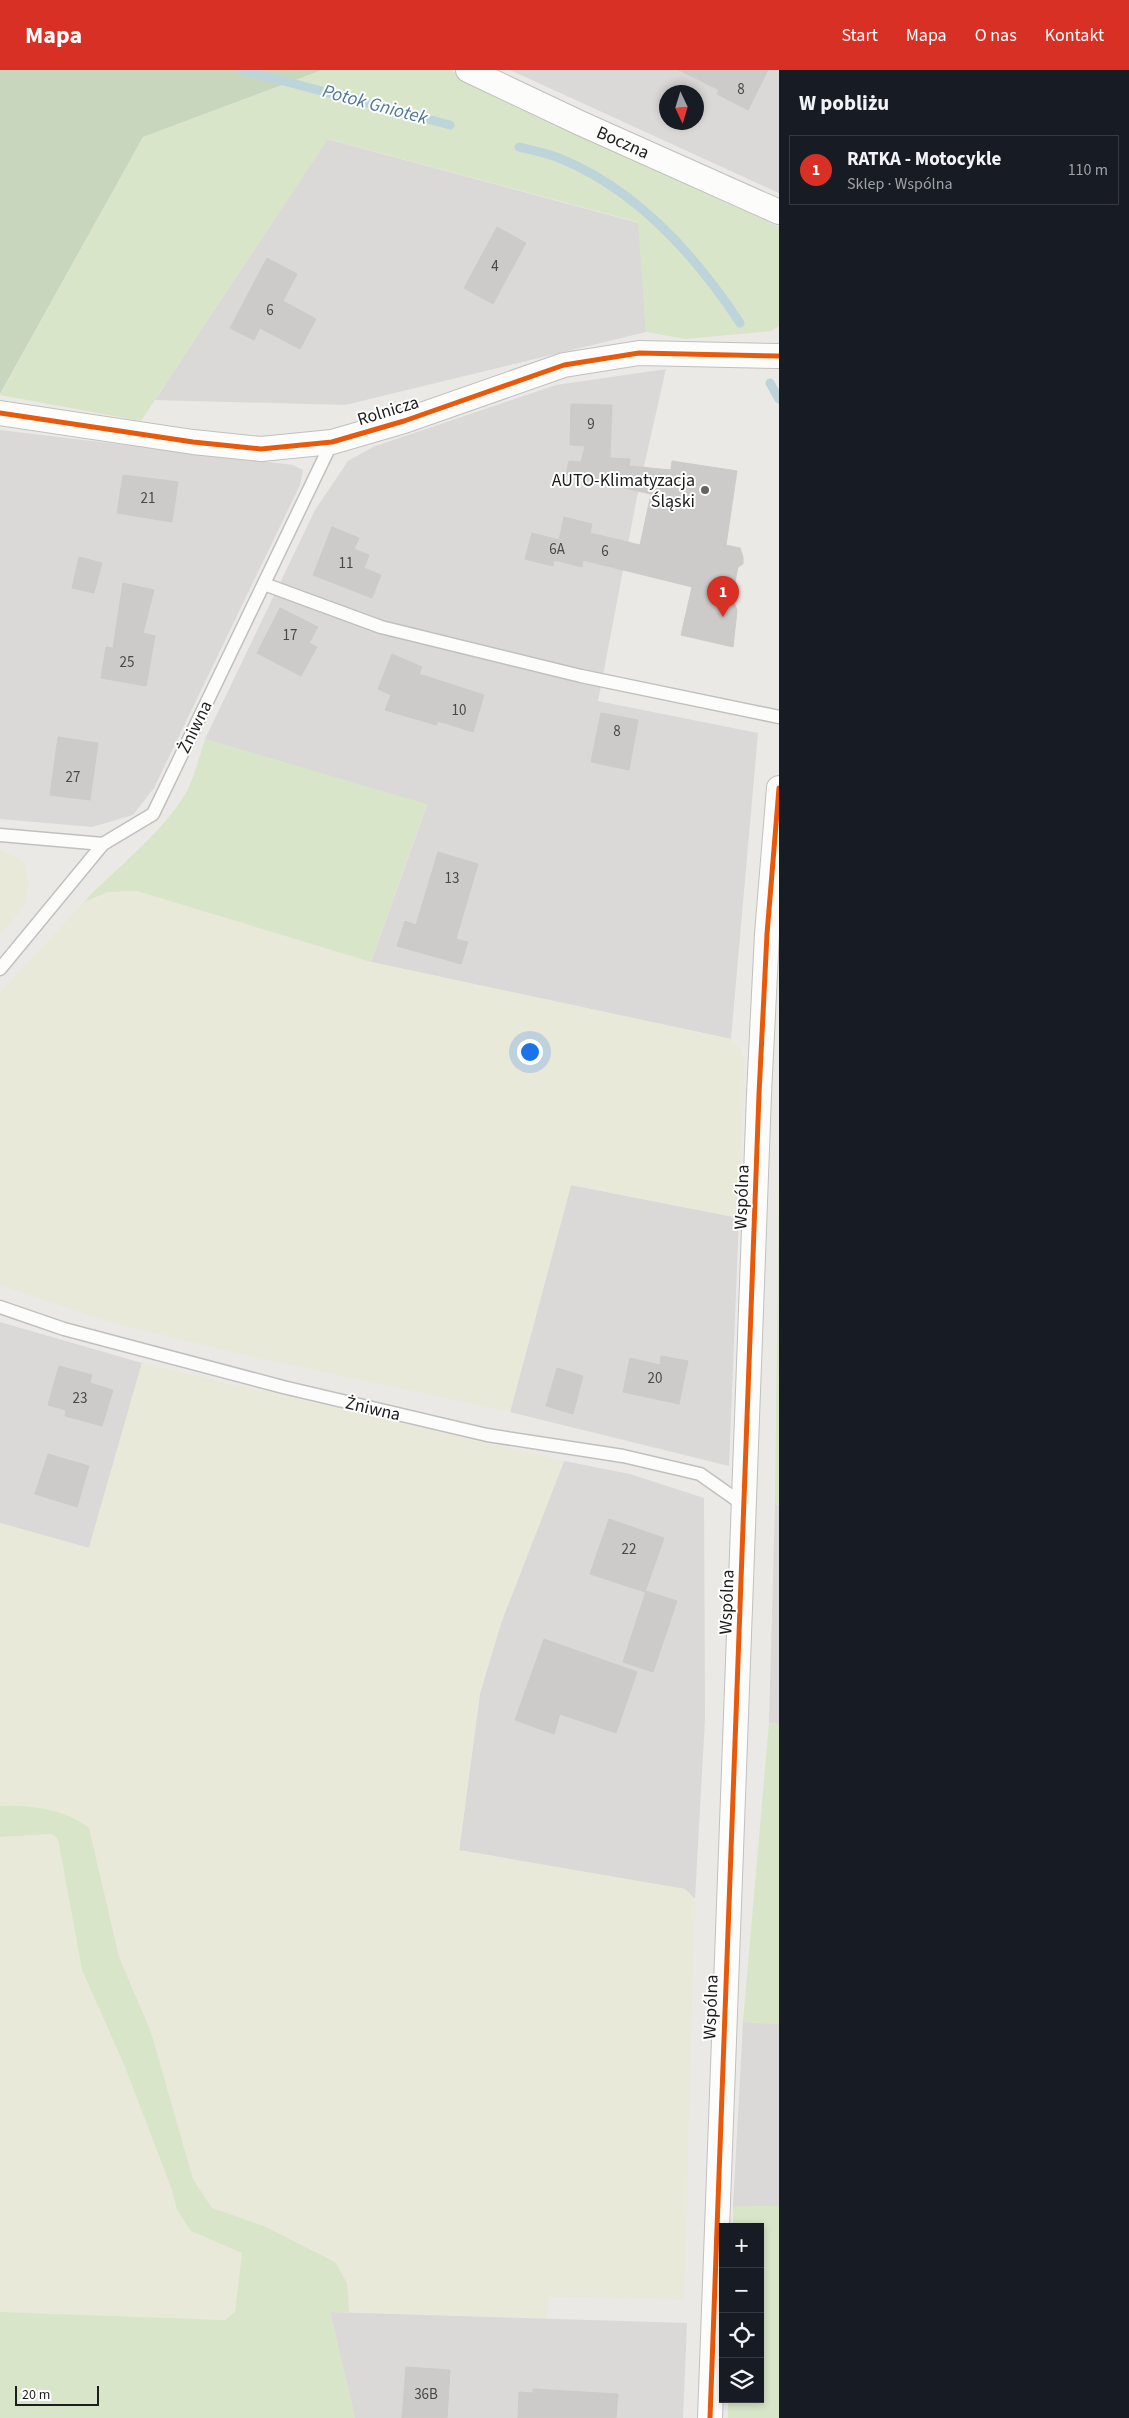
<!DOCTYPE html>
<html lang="pl">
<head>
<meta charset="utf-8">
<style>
	:root { --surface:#171b24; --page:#242831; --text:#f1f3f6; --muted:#9ea1a6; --line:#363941; --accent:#d93025 }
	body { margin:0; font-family:"Source Sans 3",sans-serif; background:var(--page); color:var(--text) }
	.controls { position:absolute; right:15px; bottom:15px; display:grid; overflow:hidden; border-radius:0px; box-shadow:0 2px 8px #0003 }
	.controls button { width:45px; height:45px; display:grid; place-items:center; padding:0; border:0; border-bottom:1px solid var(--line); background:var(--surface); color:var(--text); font:25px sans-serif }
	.compass { position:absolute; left:659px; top:15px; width:45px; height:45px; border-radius:50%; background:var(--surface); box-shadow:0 2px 8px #0003; rotate:176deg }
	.scale { position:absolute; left:15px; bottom:12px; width:84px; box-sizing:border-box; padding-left:5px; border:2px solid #1d1d1d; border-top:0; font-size:14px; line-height:18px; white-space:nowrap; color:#1d1d1d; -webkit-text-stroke:4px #fff; paint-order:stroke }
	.you { position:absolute; left:529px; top:981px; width:18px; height:18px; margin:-12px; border:4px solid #fff; border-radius:50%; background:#1a73e8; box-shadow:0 0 0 8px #1a73e833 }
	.badge { display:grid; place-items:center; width:32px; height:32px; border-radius:50%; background:var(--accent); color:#fff; font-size:16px; font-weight:700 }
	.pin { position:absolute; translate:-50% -41px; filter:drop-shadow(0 1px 2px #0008) }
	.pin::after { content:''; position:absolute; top:26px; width:18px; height:15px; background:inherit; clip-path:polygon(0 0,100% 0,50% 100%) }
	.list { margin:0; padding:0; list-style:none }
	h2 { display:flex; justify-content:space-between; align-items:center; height:65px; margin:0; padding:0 20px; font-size:21px }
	h2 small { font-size:16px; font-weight:400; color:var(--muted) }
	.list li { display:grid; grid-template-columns:32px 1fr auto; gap:15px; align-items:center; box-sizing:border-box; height:70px; margin:0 10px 10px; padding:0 10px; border:1px solid var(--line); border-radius:0px }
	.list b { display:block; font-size:19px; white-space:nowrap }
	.list p { margin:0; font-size:16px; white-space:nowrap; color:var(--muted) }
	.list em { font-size:16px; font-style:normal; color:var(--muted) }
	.icon { flex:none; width:28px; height:28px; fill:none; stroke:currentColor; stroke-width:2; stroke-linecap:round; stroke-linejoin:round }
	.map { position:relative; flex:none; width:779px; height:2348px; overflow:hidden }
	header { display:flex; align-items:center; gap:30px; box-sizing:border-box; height:70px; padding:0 25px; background:var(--accent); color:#fff }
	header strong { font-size:24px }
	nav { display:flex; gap:28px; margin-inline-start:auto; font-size:18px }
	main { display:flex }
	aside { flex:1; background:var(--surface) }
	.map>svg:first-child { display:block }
</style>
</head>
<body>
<header>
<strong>Mapa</strong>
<nav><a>Start</a><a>Mapa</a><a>O nas</a><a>Kontakt</a></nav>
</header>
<main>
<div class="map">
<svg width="779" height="2348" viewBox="0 0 779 2348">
	<rect width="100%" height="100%" fill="#ebe9e6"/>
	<g fill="#dad9d7" fill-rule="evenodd">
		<path d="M510 0H779V123ZM666 22H696V52H666Z"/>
		<path d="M327 69 639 153 646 262 345 335 155 330Z"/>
		<path d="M666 299 637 427 598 631 758 663 731 969 371 892 427 735 205 669 315 440 348 391 373 377 556 315Z"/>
		<path d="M0 360 293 395 303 400 300 415 154 718 133 745 92 757 0 749Z"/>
		<path d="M571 1115 739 1148 729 1396 510 1342Z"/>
		<path d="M0 1252 142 1293 89 1478 0 1453Z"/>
		<path d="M564 1391 630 1404 704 1428 705 1649 695 1829 684 1819 459 1781 480 1623 501 1553Z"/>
		<path d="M775 1434 779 1435V1654L769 1653Z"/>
		<path d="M743 1952 779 1954V2136L733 2137Z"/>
		<path d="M330 2242 687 2253 683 2348H355Z"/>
	</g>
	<g fill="#e9e9da">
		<path d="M0 779 22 790 29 811 24 837 0 865Z"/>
		<path d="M137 821 371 892 731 969 740 979 744 990 739 1148 571 1115 510 1342 253 1287 113 1253 0 1215V922L84 832 108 822Z"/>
		<path d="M142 1293 564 1391 501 1553 480 1623 459 1780 685 1819 695 1829 684 2230 549 2227 547 2248 349 2242 347 2213 335 2192 264 2156 212 2138 193 2109 151 1962 119 1887 89 1758 25 1736H0V1453L89 1478Z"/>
		<path d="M52 1764 58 1769 82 1900 125 1997 171 2117 177 2140 191 2161 242 2183 235 2242 225 2250 0 2242V1767Z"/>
	</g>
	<g fill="#d8e5c8">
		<path d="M322 0H450L779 157V256L771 261 686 269 646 262 638 152 328 69 141 351 0 325 143 67Z"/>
		<path d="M205 669 427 734 371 892 137 821 108 822 84 832C117 797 158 767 184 726 194 710 199 687 205 669Z"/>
		<path d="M779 1107V1435L775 1434Z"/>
		<path d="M769 1653 779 1654V1954L743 1952Z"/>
		<path d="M0 1736C31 1735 65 1739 89 1758L119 1887 151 1962 193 2109 212 2138 264 2156 335 2192 347 2213 349 2242H330L355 2348H0V2242L225 2250 235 2242 242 2183 191 2161 177 2140 171 2117 125 1997 82 1900 58 1769 52 1764 0 1767Z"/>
		<path d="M779 2136V2348H728V2329H760V2157H733V2137Z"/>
	</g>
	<path fill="#c8d6be" d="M0 0H322L143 67 0 324Z"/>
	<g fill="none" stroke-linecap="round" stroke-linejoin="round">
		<g stroke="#bdd5da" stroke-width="9">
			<path d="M242 0 450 55"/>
			<path d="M519 77C532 80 547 83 559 88 636 119 696 186 740 253"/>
			<path d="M770 313 779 329"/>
		</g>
	</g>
	<g fill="#cdcbc9" stroke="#cecac7">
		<path d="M679 0H768L748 40 717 24 719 20Z"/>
		<path d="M497 157 526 173 493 234 464 218Z"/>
		<path d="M267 188 297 204 283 231 316 249 300 279 260 258 254 270 230 258Z"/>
		<path d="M571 334 612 335 610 388 630 389 629 396 671 400 672 391 737 401 726 475 740 478 743 487V494L738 497 732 527 737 540 733 577 681 565 692 517 583 490 582 497 554 490 553 496 525 489 532 463 559 470 564 447 592 454 590 463 640 475 651 424 566 405 569 391 581 392 585 376 570 375Z"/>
		<path d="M123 405 178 412 172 452 117 443Z"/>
		<path d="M332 457 359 468 354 479 369 485 364 498 381 505 372 528 313 505Z"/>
		<path d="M79 487 102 493 94 523 72 518Z"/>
		<path d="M123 513 154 520 143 563 155 566 146 616 101 608 106 577 113 578Z"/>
		<path d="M280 538 318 557 309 573 317 577 301 606 257 583Z"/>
		<path d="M392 584 422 597 419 604 484 625 473 662 438 651 436 655 385 640 391 625 378 619Z"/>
		<path d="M601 643 638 650 629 700 591 692Z"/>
		<path d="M58 667 98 673 90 730 50 725Z"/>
		<path d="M438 782 478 794 456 869 468 872 461 894 397 876 405 851 416 855Z"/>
		<path d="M661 1286 688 1291 679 1334 623 1322 630 1288 660 1295Z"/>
		<path d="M59 1296 92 1305 90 1313 113 1320 102 1356 65 1346 66 1340 48 1335Z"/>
		<path d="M557 1298 583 1306 573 1344 546 1336Z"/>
		<path d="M48 1384 89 1396 77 1437 35 1424Z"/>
		<path d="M609 1449 664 1468 645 1522 590 1504Z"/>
		<path d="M646 1521 677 1531 653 1602 623 1592Z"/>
		<path d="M544 1569 637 1602 616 1663 560 1644 554 1664 515 1650Z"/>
		<path d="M406 2297 450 2300 447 2348H402Z"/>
		<path d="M533 2319 618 2324 616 2348H518L519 2322 533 2323Z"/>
	</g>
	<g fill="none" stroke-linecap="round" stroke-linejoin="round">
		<defs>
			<g id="lane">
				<path d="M264 514 381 557 581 606 779 647"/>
				<path d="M0 765 103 774"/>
				<path d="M0 899 103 774 153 744 332 372"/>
				<path d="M0 1237 64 1259 283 1317 487 1365 623 1386 700 1404 744 1435"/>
			</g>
			<g id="street">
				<path id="s1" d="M468 0 580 53 779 142"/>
				<path d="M0 343 193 372 261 379 332 372 404 351 564 295 639 283 779 286"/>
				<path d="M710 2348 759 1024 767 864 779 718"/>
			</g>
		</defs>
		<use href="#lane" stroke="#c1c0be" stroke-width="15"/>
		<use href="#street" stroke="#c1c0be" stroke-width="26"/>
		<use href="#lane" stroke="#fcfcfb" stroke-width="12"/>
		<use href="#street" stroke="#fcfcfb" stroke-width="24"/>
		<defs>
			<g id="cycleway">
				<path d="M0 343 193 372 261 379 332 372 404 351 564 295 639 283 779 286"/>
				<path d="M710 2348 759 1024 767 864 779 718"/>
			</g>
		</defs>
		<use href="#cycleway" stroke="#fff" stroke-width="8"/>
		<use href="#cycleway" stroke="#e8590c" stroke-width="5"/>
	</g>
	<circle fill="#656463" stroke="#fff" stroke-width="2" cx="705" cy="420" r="5"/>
	<g text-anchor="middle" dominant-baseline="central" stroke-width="4" stroke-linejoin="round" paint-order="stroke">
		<g font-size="15" fill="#494848">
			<text x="741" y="19">8</text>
			<text x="495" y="196">4</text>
			<text x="270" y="240">6</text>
			<text x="591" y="354">9</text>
			<text x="148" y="428">21</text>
			<text x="557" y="479">6A</text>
			<text x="605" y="481">6</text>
			<text x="346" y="493">11</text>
			<text x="290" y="565">17</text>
			<text x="127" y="592">25</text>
			<text x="459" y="640">10</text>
			<text x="617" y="661">8</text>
			<text x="73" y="707">27</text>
			<text x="452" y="808">13</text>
			<text x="655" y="1308">20</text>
			<text x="80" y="1328">23</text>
			<text x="629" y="1479">22</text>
			<text x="426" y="2324">36B</text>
		</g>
		<g font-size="18" fill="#1d1d1d" stroke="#fff">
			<text stroke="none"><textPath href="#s1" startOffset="171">Boczna</textPath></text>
			<text transform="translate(388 341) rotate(-17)">Rolnicza</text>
			<text transform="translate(195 657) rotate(-64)">Żniwna</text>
			<text transform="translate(742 1127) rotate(-88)">Wspólna</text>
			<text transform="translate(373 1339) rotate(13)">Żniwna</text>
			<text transform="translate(727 1532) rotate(-88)">Wspólna</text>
			<text transform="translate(711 1937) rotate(-88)">Wspólna</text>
		</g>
		<g font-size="18" fill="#1d1d1d" stroke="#fff" text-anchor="end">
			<text x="695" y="410">AUTO-Klimatyzacja<tspan x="695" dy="21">Śląski</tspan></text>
		</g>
		<g font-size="19" font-style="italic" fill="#527899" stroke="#fff">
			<text transform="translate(375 35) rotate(15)">Potok Gniotek</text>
		</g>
	</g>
</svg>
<div class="controls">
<button>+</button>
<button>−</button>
<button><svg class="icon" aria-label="locate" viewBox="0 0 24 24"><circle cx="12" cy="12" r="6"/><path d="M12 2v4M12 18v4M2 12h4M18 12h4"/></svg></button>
<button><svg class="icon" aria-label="layers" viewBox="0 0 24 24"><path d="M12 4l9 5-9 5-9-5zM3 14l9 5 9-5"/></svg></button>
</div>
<svg class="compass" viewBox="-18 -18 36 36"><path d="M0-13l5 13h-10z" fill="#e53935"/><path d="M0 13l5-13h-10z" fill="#9ea1a6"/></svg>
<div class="scale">20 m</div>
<div class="you"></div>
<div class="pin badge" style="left:723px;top:547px">1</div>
</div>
<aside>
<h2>W pobliżu<small></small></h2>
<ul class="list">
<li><span class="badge">1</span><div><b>RATKA - Motocykle</b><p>Sklep · Wspólna</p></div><em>110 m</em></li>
</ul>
</aside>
</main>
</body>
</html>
